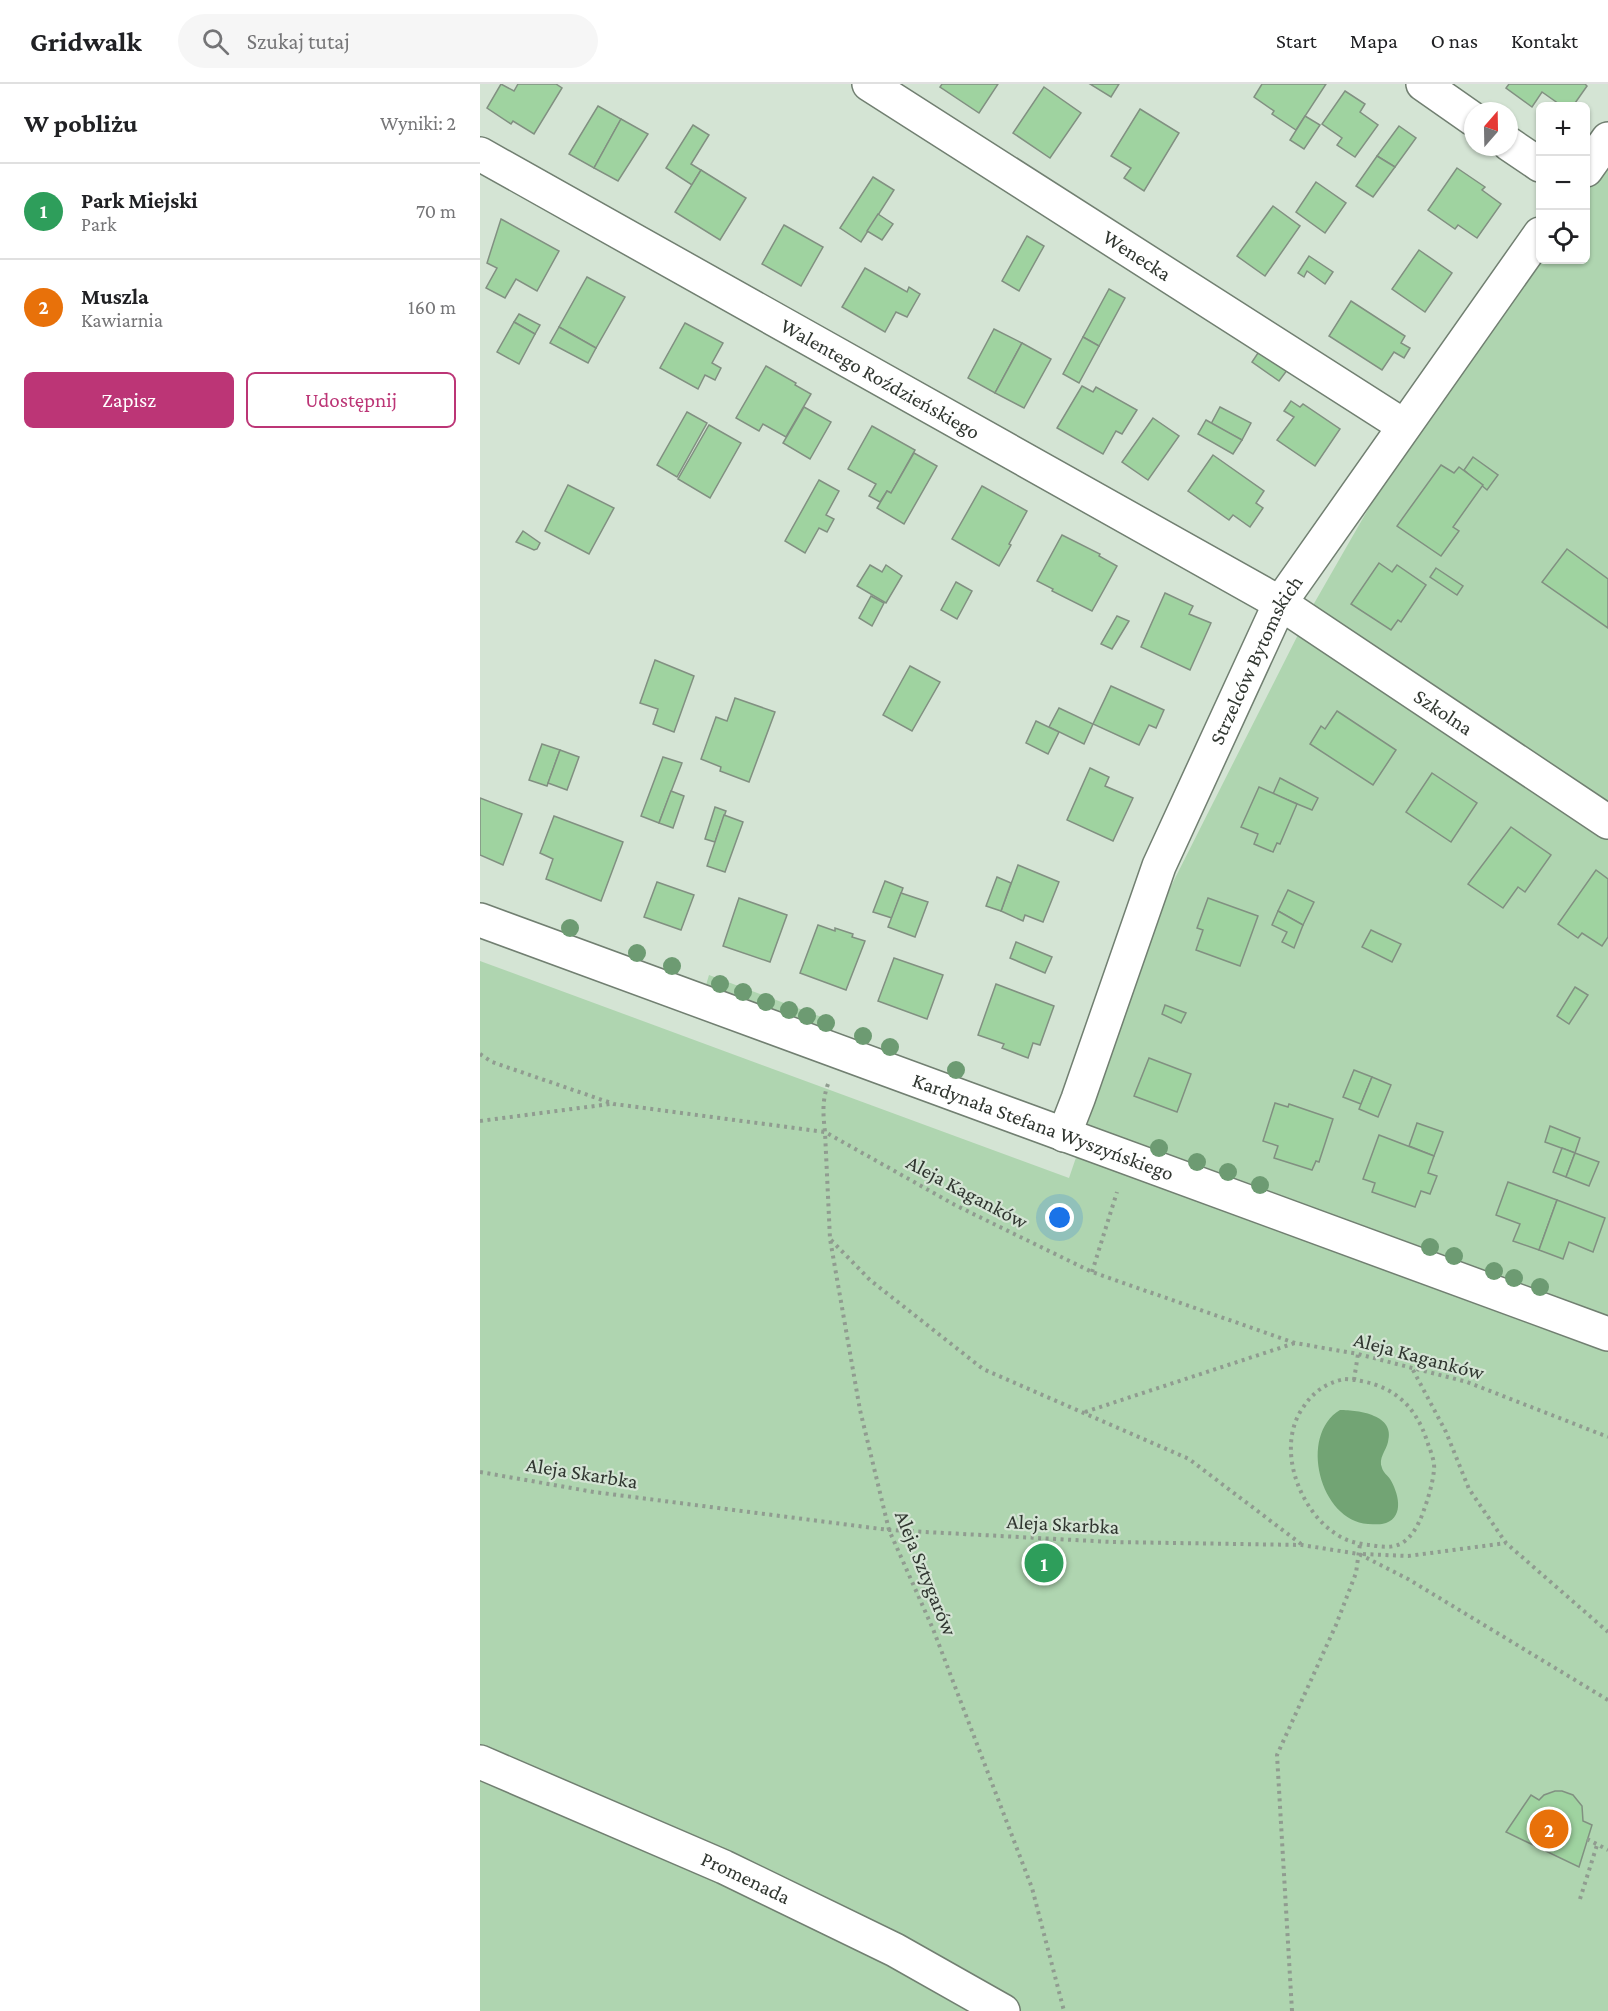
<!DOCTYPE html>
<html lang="pl">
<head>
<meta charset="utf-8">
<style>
	:root { --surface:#fff; --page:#f6f6f6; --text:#202124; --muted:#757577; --line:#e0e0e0; --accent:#bc3576 }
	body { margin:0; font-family:"Crimson Pro",serif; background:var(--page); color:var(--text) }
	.controls { position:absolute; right:18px; top:18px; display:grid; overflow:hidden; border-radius:9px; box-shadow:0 2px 4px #0004 }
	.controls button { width:54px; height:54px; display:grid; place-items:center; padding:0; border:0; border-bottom:2px solid var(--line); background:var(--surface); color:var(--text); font:30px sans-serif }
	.compass { position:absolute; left:984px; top:18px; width:54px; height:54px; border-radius:50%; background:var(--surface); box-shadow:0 2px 4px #0004; rotate:20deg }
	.you { position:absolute; left:580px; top:1134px; width:21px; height:21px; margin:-15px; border:4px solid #fff; border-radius:50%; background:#1a73e8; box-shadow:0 0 0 9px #1a73e833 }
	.badge { display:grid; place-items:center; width:39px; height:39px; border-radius:50%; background:var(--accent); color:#fff; font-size:20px; font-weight:700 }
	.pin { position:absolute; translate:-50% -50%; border:3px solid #fff; box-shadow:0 2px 6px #0006 }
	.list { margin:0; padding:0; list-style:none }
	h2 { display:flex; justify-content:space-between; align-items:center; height:78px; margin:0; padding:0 24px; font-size:26px }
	h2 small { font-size:20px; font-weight:400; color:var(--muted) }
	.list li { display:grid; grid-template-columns:39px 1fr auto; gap:18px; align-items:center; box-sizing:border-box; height:96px; padding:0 24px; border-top:2px solid var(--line) }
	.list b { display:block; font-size:22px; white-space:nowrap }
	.list p { margin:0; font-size:20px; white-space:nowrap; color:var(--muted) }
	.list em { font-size:20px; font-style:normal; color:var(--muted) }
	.actions { display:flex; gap:12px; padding:18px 24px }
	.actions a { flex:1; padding:14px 0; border:2px solid var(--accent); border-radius:9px; text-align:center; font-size:21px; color:var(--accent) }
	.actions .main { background:var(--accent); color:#fff }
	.icon { flex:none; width:33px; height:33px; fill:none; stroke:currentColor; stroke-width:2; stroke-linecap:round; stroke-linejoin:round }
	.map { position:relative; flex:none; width:1128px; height:1927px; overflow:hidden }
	header { display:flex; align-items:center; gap:36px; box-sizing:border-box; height:84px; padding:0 30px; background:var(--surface); border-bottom:2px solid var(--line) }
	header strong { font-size:28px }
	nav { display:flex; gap:33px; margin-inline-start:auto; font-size:21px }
	.search { width:420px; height:54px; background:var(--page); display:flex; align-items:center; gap:15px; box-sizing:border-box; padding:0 21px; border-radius:33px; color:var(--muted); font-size:22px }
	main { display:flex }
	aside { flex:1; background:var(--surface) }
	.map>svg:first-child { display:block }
</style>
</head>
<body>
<header>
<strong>Gridwalk</strong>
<div class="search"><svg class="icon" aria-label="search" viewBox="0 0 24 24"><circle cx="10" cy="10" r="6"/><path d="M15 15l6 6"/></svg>Szukaj tutaj</div>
<nav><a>Start</a><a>Mapa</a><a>O nas</a><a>Kontakt</a></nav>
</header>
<main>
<aside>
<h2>W pobliżu<small>Wyniki: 2</small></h2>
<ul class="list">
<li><span class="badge" style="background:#2e9e5b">1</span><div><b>Park Miejski</b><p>Park</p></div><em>70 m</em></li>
<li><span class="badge" style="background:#e8710a">2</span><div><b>Muszla</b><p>Kawiarnia</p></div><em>160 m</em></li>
</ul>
<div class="actions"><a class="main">Zapisz</a><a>Udostępnij</a></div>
</aside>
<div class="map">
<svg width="1128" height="1927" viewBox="0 0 1128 1927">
	<rect width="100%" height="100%" fill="#d4e4d4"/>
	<g fill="#afd5b0">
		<path d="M1128 62V1927H0V877L589 1094 685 814 832 523 976 272 1060 176H1106V93Z"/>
		<path d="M229 891 355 938 352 947 226 901Z"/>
	</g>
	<path fill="#72a474" d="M860 1326C879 1326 916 1331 908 1358 906 1367 898 1374 902 1384 903 1388 908 1392 910 1395 918 1408 925 1432 906 1439 901 1441 894 1440 888 1440 840 1437 818 1351 860 1326Z"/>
	<g fill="#9fd3a0" stroke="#819081" stroke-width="1.5">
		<path d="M21 0 34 7 38 0H76L82 4 54 50 33 37 31 40 7 24Z"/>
		<path d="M462 0H518L499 29 460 3Z"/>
		<path d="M610 0H639L631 13Z"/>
		<path d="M782 0H846L816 46 792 30 794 27 774 13Z"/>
		<path d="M1029 0H1105L1107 2 1093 22H1082L1062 8 1052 23 1026 4Z"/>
		<path d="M564 3 601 29 570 74 533 49Z"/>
		<path d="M865 7 885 20 880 28 898 41 875 73 857 61 862 54 842 40Z"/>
		<path d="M118 22 141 35 114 84 89 70Z"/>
		<path d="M660 25 699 49 664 107 644 94 651 84 631 72Z"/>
		<path d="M825 32 840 41 824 65 810 56Z"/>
		<path d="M141 35 168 50 138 97 114 84Z"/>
		<path d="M213 41 229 51 211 80 221 86 212 101 186 84Z"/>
		<path d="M919 42 936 54 915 83 897 72Z"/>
		<path d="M897 72 915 83 893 113 876 102Z"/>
		<path d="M977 84 1005 103 1002 106 1021 120 997 154 978 141 975 145 948 126Z"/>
		<path d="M221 86 266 114 240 156 195 128Z"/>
		<path d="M393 93 414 106 381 158 360 144Z"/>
		<path d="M836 98 866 119 845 149 816 128Z"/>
		<path d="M793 122 820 142 785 192 757 172Z"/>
		<path d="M398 130 413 140 402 156 387 147Z"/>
		<path d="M21 135 79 167 57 207 36 195 25 214 6 204 17 184 7 179Z"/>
		<path d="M304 141 343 163 321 202 282 180Z"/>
		<path d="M547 152 564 162 539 207 522 197Z"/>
		<path d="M939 166 972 189 945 228 912 205Z"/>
		<path d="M829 172 853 188 845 200 827 187 824 193 818 189Z"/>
		<path d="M385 184 427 208 429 203 440 210 427 233 416 228 405 248 362 223Z"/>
		<path d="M107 193 145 213 116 264 79 243Z"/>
		<path d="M629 205 645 214 619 262 603 253Z"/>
		<path d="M871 217 925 252 921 259 930 264 924 274 914 268 902 286 849 252Z"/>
		<path d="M39 230 60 241 55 250 34 238Z"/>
		<path d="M34 238 55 250 39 280 17 268Z"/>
		<path d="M205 239 243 259 232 279 241 284 235 296 225 291 218 305 180 284Z"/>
		<path d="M79 243 116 264 108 279 70 259Z"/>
		<path d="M514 245 542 259 515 309 488 294Z"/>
		<path d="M603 253 619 262 599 299 583 290Z"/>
		<path d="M542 259 571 275 544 324 515 309Z"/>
		<path d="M780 266 808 285 799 297 772 278Z"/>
		<path d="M286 282 316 299 315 301 331 310 306 353 283 340 279 347 256 334Z"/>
		<path d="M602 302 613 308 616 303 657 326 642 350 636 347 623 370 577 344Z"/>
		<path d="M811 317 820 323 823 320 860 345 835 382 797 356 814 333 804 327Z"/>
		<path d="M324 323 351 338 330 375 303 359Z"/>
		<path d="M740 323 771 339 762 356 731 340Z"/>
		<path d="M207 328 227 339 197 393 177 381Z"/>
		<path d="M673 334 699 352 668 396 642 378Z"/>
		<path d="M726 336 762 356 753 370 718 350Z"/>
		<path d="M229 341 261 359 230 414 198 395Z"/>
		<path d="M392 342 435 366 411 409 407 407 400 418 389 412 396 400 368 385Z"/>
		<path d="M434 369 457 382 424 440 397 424 407 407 411 409Z"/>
		<path d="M733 371 784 407 776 419 783 424 770 443 753 431 749 436 708 407Z"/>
		<path d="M993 373 1018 391 1007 406 984 386Z"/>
		<path d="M961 381 974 389 979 383 1003 401 973 443 979 447 961 472 917 442Z"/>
		<path d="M339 396 359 407 346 431 354 435 347 448 339 444 325 469 305 457Z"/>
		<path d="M88 401 134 424 109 470 65 447Z"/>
		<path d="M502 402 547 427 529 460 531 461 519 482 472 455Z"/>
		<path d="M43 447 60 459 57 465 54 466 36 458Z"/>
		<path d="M582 451 620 470 619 472 637 482 612 527 572 507 573 505 557 497Z"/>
		<path d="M1087 465 1128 495V544L1062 498Z"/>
		<path d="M899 479 912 488 917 481 946 501 921 538 918 536 911 546 871 520Z"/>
		<path d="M390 481 402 488 406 481 422 492 406 519 377 502Z"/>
		<path d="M956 484 983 502 977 511 950 493Z"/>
		<path d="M476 498 492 507 477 535 461 526Z"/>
		<path d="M685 509 713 522 709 530 731 539 710 586 661 563Z"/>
		<path d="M391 512 404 519 392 542 379 534Z"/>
		<path d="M637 532 649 537 632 565 621 560Z"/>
		<path d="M175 576 214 592 194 648 173 640 178 625 160 619Z"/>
		<path d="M430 582 460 598 432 647 403 631Z"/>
		<path d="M631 602 684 626 676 644 669 641 659 661 613 640Z"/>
		<path d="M255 614 295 628 269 698 240 687 241 683 221 675 236 633 247 637Z"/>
		<path d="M579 624 613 640 604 660 569 643Z"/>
		<path d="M857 627 916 666 893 701 830 660 841 642 845 645Z"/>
		<path d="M556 637 579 648 568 670 546 659Z"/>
		<path d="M62 660 80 666 67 702 49 696Z"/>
		<path d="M80 666 99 673 87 706 68 699Z"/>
		<path d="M183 673 202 679 179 739 161 732Z"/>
		<path d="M610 684 629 693 625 702 653 714 633 757 587 736Z"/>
		<path d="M952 689 997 719 971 758 926 728Z"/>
		<path d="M800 694 838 714 832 726 793 710Z"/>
		<path d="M779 703 817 720 800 760 797 759 793 768 774 760 778 750 761 743Z"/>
		<path d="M191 707 204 712 193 744 179 739Z"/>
		<path d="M0 714 42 730 23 781 0 771Z"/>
		<path d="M235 723 246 727 235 758 225 755Z"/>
		<path d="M244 731 263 738 245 788 227 782Z"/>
		<path d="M74 732 143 758 121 817 66 795 73 775 60 769Z"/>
		<path d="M1031 743 1071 771 1045 808 1038 803 1023 824 988 800Z"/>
		<path d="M538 781 579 798 563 838 545 831 543 837 521 827Z"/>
		<path d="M1116 786 1128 795V853L1122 862 1102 849 1098 854 1078 840Z"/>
		<path d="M517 793 531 799 521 827 506 822Z"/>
		<path d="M405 797 423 804 412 834 393 828Z"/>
		<path d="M177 798 214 811 201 846 164 833Z"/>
		<path d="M808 806 834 818 823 841 798 827Z"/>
		<path d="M421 809 448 818 435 853 408 843Z"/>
		<path d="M259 814 307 831 290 878 243 862Z"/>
		<path d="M728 814 778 832 760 882 716 866 723 846 717 844Z"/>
		<path d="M798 827 823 841 814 864 802 858 807 848 792 841Z"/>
		<path d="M338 841 355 847V844L373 850 372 853 385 857 366 906 320 889Z"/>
		<path d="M891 846 921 860 912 878 882 863Z"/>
		<path d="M536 858 572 873 565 889 530 874Z"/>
		<path d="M414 874 463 891 447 935 398 917Z"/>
		<path d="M516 900 574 922 560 961 553 959 548 974 522 964 524 960 498 951Z"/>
		<path d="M1095 903 1108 911 1089 940 1077 932Z"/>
		<path d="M685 921 706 929 701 939 682 930Z"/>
		<path d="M669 974 711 990 697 1028 654 1012Z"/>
		<path d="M874 986 892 993 881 1020 863 1013Z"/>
		<path d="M892 993 911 1001 898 1033 879 1025Z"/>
		<path d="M795 1019 808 1023 809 1020 853 1035 839 1078 836 1077 832 1086 794 1074 798 1062 783 1057Z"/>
		<path d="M937 1039 963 1048 954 1072 929 1062Z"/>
		<path d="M1070 1042 1100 1054 1095 1069 1065 1058Z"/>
		<path d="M899 1051 954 1072 948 1089 957 1092 950 1110 941 1107 935 1123 892 1108 895 1099 883 1095Z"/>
		<path d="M1082 1064 1095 1069 1086 1093 1073 1088Z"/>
		<path d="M1095 1069 1119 1078 1109 1102 1086 1093Z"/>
		<path d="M1028 1098 1077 1116 1059 1166 1033 1157 1040 1140 1016 1131Z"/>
		<path d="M1077 1116 1125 1134 1113 1168 1089 1158 1083 1175 1059 1166Z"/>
		<path d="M1075 1707H1082L1093 1711 1102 1722 1103 1737 1112 1741 1099 1783 1026 1748 1051 1711 1059 1716 1064 1711Z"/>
	</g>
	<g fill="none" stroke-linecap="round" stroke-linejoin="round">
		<defs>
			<g id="street">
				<path id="s1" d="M389 0 924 342"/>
				<path d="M943 0 993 35"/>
				<path d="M1029 60 1060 81"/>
				<path id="s2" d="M0 70 800 519 1128 738"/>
				<path d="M1106 86 1128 55"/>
				<path id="s3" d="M584 1051 598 1015 679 782 800 519 1060 150"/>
				<path id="s4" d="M0 1678 244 1783 415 1866 523 1927"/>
			</g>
			<g id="secondary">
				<path id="s5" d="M0 836 1128 1250"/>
			</g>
		</defs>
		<use href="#street" stroke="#717f71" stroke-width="36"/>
		<use href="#secondary" stroke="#717f71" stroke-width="36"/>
		<g stroke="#909c90" stroke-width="4" stroke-dasharray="3 4.5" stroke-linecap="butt">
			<path d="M0 970 12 978 134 1020 345 1048 475 1121 612 1188 815 1259 878 1270 987 1298 1128 1353"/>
			<path d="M348 1000C342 1017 343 1030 345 1048L350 1155 380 1326 409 1446 453 1545 552 1804 584 1927"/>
			<path d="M0 1037 130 1020"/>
			<path d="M351 1156 390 1196 503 1285 709 1375 821 1460"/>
			<path d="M612 1188 637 1108"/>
			<path d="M933 1286 966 1348 989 1405 1026 1459 1128 1548"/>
			<path d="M865 1295C908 1298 935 1317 948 1360 951 1368 955 1378 954 1386 953 1396 950 1408 947 1417 942 1432 937 1447 925 1457 915 1465 902 1463 890 1461 878 1460 866 1457 856 1450 819 1426 796 1364 822 1325 833 1308 845 1299 865 1295Z"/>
			<path d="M874 1296 878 1270"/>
			<path d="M605 1328 815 1259"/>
			<path d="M0 1388 114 1408 409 1446 632 1458 822 1461 879 1470 928 1495 1128 1616"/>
			<path d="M883 1470 928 1472 1026 1459"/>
			<path d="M1107 1755 1128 1766"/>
			<path d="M1100 1815 1117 1761"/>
			<path d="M812 1927 797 1671 856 1541 876 1489 880 1460"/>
		</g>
		<use href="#street" stroke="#fff" stroke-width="33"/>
		<use href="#secondary" stroke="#fff" stroke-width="33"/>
	</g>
	<g fill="#6d9b72">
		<circle cx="90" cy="844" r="9"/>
		<circle cx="157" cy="869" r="9"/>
		<circle cx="192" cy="882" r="9"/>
		<circle cx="240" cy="900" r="9"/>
		<circle cx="263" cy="908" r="9"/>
		<circle cx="286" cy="918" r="9"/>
		<circle cx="309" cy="926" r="9"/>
		<circle cx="327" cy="932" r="9"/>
		<circle cx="346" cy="939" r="9"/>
		<circle cx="383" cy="952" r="9"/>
		<circle cx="410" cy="963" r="9"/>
		<circle cx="476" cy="986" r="9"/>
		<circle cx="679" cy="1064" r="9"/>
		<circle cx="717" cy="1078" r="9"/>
		<circle cx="748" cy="1088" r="9"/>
		<circle cx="780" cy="1101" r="9"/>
		<circle cx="950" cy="1163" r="9"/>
		<circle cx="974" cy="1172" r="9"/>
		<circle cx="1014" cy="1187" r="9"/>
		<circle cx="1034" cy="1194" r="9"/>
		<circle cx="1060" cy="1203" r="9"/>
	</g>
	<g text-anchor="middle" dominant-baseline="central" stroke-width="4.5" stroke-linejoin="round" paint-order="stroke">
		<g font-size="21" fill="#303630" stroke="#d4e4d4">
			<text stroke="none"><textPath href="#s1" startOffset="318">Wenecka</textPath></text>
			<text stroke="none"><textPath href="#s2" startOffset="459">Walentego Roździeńskiego</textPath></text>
			<text stroke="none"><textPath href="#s3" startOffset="513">Strzelców Bytomskich</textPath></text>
			<text stroke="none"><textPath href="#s2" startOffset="1114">Szkolna</textPath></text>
			<text stroke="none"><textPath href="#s5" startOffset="600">Kardynała Stefana Wyszyńskiego</textPath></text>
			<text transform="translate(487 1108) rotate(28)">Aleja Kaganków</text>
			<text transform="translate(939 1272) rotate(15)">Aleja Kaganków</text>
			<text transform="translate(102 1389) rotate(9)">Aleja Skarbka</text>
			<text transform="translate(583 1440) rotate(3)">Aleja Skarbka</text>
			<text transform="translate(446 1489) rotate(68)">Aleja Sztygarów</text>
			<text stroke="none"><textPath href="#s4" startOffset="290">Promenada</textPath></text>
		</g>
	</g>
</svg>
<div class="controls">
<button>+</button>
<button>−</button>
<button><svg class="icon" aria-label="locate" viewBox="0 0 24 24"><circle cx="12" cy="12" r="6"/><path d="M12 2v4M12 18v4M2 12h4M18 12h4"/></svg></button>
</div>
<svg class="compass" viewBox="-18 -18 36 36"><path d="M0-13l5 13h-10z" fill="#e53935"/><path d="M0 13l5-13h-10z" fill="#757577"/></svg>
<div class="you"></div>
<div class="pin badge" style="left:564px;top:1479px;background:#2e9e5b">1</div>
<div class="pin badge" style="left:1069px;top:1745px;background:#e8710a">2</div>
</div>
</main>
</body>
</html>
